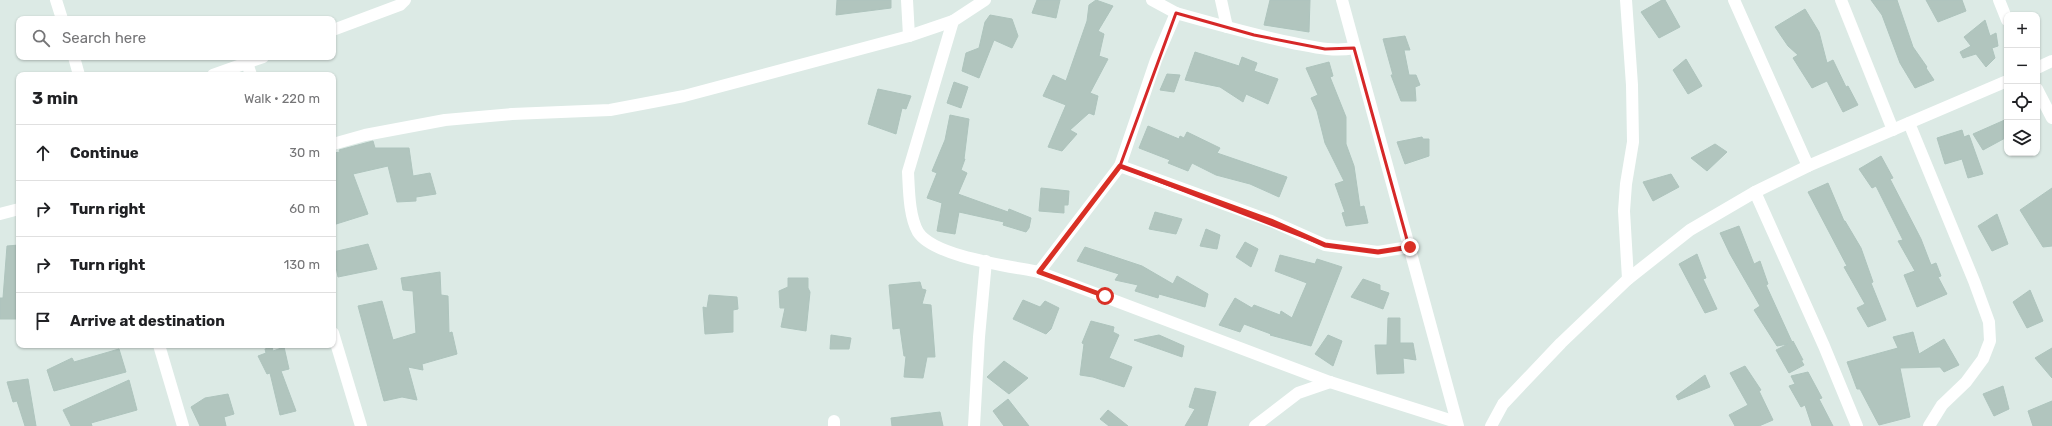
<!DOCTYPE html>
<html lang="en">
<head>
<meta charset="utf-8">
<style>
	:root { --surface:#fff; --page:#f6f6f6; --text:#202124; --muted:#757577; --line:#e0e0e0 }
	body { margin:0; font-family:Rubik,sans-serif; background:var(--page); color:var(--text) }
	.controls { position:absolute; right:12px; top:12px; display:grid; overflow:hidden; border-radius:8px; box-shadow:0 1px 3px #0004 }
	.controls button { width:36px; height:36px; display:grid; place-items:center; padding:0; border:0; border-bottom:1px solid var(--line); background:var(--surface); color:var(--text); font:20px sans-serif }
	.stop { position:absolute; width:12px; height:12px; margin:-9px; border:3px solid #d93025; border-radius:50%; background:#fff }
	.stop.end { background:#d93025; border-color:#fff; box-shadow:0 1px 4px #0008 }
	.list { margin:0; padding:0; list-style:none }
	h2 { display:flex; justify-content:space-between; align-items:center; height:52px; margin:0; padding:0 16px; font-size:17px }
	h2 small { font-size:13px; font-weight:400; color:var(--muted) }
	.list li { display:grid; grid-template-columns:26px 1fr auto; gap:12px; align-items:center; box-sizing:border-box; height:56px; padding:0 16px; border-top:1px solid var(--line) }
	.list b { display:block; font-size:15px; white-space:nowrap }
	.list em { font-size:13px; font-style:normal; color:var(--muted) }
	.icon { flex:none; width:22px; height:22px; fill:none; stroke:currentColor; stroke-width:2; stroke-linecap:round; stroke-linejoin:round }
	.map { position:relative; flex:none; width:2052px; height:426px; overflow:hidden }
	.search { position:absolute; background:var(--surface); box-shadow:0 1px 3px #0004; left:16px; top:16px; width:320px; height:44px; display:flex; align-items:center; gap:10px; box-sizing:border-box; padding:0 14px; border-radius:8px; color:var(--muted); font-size:15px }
	.panel { position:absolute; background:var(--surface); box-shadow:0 1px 3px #0004; left:16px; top:72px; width:320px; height:276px; border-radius:8px }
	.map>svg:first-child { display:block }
</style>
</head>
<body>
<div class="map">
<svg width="2052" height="426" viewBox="0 0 2052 426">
	<rect width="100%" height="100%" fill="#dceae5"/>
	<g fill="#b1c5be" stroke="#aec4bd">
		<path d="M837 0H891V8L836 15Z"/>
		<path d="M1037 0H1060L1056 18 1032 13Z"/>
		<path d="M1096 0 1113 6 1098 31 1104 34 1099 56 1108 59 1090 93 1098 96 1094 115 1089 113 1070 130 1077 134 1062 151 1048 147 1066 105 1043 96 1053 75 1066 81 1087 21 1089 5Z"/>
		<path d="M1270 0H1310L1309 32 1264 25Z"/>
		<path d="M1662 0H1665L1680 27 1659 38 1641 12Z"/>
		<path d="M1871 0H1897L1913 47 1927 67 1926 68 1934 80 1915 88 1900 63 1882 15Z"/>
		<path d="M1926 0H1962L1966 11 1938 22Z"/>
		<path d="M1805 9 1819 32 1827 63 1833 60 1846 87 1848 86 1858 105 1843 112 1827 81 1812 88 1793 58 1798 55 1788 46 1775 27Z"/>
		<path d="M990 15 1012 19 1018 36 1012 48 994 40 979 78 962 71 966 53 979 48 985 22Z"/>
		<path d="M1985 20 1990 36 1996 33 1998 46 1992 48 1995 58 1986 67 1976 54 1963 58 1960 52 1971 46 1964 37Z"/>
		<path d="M1405 36 1410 50H1404L1409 75H1416L1420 85 1415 87 1416 101H1401L1391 75H1393L1383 39Z"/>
		<path d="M1195 52 1239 66 1242 57 1257 63 1254 71 1278 79 1268 104 1246 94 1243 102 1220 87 1185 80Z"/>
		<path d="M1686 59 1702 86 1688 94 1673 70Z"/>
		<path d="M1329 62 1333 76 1330 77 1346 117V144L1354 166 1360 207 1364 206 1368 223 1346 226 1342 213 1345 212 1335 184 1344 181 1325 143 1317 111 1311 98 1318 95 1306 68Z"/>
		<path d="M1167 74 1180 75 1174 92 1160 90Z"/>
		<path d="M954 82 968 87 961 108 947 103Z"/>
		<path d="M878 89 911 96 906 109 902 108 896 134 868 124Z"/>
		<path d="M950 115 969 119 964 159H965L961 170 967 173 958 194 1008 212 1009 209 1031 218 1029 228 1026 232 1003 225 1004 222 959 212 955 234 937 231 942 203 927 198 937 173 932 171 945 140Z"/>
		<path d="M2007 119V137L1983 150 1973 134Z"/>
		<path d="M1148 126 1179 139 1180 136 1184 138 1187 132 1220 148 1217 153 1287 177 1279 197 1250 184 1216 175 1192 163 1188 171 1168 163 1170 160 1139 148Z"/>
		<path d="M1962 130 1964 137 1969 135 1983 174 1968 178 1962 159 1945 164 1937 138Z"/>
		<path d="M1422 137 1423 139H1429V156L1405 164 1397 142Z"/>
		<path d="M373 141 375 148H409L413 176 430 173 436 194 416 197V201L397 202 388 166 353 174 368 214 333 225V153L340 152 339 150Z"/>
		<path d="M1715 144 1727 152 1707 171 1691 158Z"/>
		<path d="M1881 156 1893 178 1890 179 1921 239 1931 265 1936 263 1941 276 1938 277 1947 294 1917 307 1904 275 1915 271 1898 241 1903 240 1876 186 1872 188 1859 169Z"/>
		<path d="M1671 174 1679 187 1653 201 1643 182Z"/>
		<path d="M1828 183 1844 221H1845L1861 248 1873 282 1871 283 1886 320 1868 327 1857 308 1865 304 1844 267 1847 266 1808 192Z"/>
		<path d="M1041 188 1069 191 1068 205H1064V213L1039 211Z"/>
		<path d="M2052 188V246L2043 247 2020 210Z"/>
		<path d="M1155 212 1182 219 1176 234 1149 229Z"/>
		<path d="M1997 214 2008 244 1992 251 1978 226Z"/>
		<path d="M1739 226 1754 264 1760 261 1768 284 1766 285 1792 342 1793 341 1803 360H1801L1804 365 1789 373 1776 350 1788 344 1777 346 1754 310 1760 306 1730 254 1720 233Z"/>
		<path d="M1206 229 1220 235 1217 249 1200 246Z"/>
		<path d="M1245 242 1258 249 1251 267 1236 257Z"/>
		<path d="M368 244 377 269 338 277 333 252Z"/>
		<path d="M19 245V308L16 309 18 319H0V298H3L7 246Z"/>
		<path d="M1085 247 1142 266 1173 284 1177 276 1208 294 1205 307 1159 294 1158 298 1135 291 1138 285 1115 280 1119 274 1077 261Z"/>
		<path d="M1697 254 1706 278 1703 279 1717 309 1705 313 1679 264Z"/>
		<path d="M1280 255 1315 264 1317 259 1342 267 1311 346 1270 335 1271 334 1244 324 1240 332 1219 325 1235 298 1252 308 1254 305 1280 315 1281 311 1292 318 1307 283 1275 271Z"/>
		<path d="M440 272 441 295 448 296 449 333 452 332 457 354 422 364 423 370 408 367 417 400 402 397 384 401 358 306 382 301 393 340 416 333 413 291 403 290 401 278Z"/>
		<path d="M788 278H808V288L810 292 806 331 781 327 785 308H780L779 291 788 287Z"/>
		<path d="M1363 279 1380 285V290L1389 293 1383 309 1351 297Z"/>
		<path d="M920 282 922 289 926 290 922 304 931 305 935 357H927L923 378 904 377 906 356H904L900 328 893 329 889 285Z"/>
		<path d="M2030 290 2043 321 2027 328 2013 302Z"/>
		<path d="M709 295 737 297 738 309 733 310V332L705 334 703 307 707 308Z"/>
		<path d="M1023 300 1040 307 1045 301 1059 308 1051 329 1046 334 1013 319Z"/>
		<path d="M1388 318H1400V343H1413L1416 360 1403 358 1404 373 1377 374 1375 345H1387Z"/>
		<path d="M1091 321 1114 327 1113 332 1119 335 1109 358 1132 367 1124 387 1093 377 1080 375 1084 344 1082 343Z"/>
		<path d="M1913 332 1919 354 1944 339 1959 365 1944 372 1940 367 1900 368 1910 417 1879 425 1860 389H1857L1847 362 1898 348 1893 337Z"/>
		<path d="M831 335 851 338 849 349H830Z"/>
		<path d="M1159 335 1184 346 1182 357 1134 340Z"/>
		<path d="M1328 335 1342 341 1333 366 1315 354Z"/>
		<path d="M272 347 273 351 284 347 289 369 281 371 296 411 280 415 270 373 267 374 258 356 266 353 265 349Z"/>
		<path d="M2052 348V378L2035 358Z"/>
		<path d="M119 349 126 372 54 391 47 370 72 358 74 362Z"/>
		<path d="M1004 361 1028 378 1009 394 987 377Z"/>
		<path d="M1745 366 1761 390 1759 391 1773 420 1759 426H1735L1729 415 1748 405 1730 373Z"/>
		<path d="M1808 372 1822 398 1819 399 1833 426H1812L1805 405 1801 407 1789 386 1795 384 1791 376Z"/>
		<path d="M1705 375 1710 387 1678 400 1676 396Z"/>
		<path d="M28 379 36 426H25L17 401 13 402 7 382Z"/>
		<path d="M129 380 137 410 91 423 92 426H71L63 410Z"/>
		<path d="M2003 386 2009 409 1994 416 1983 394Z"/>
		<path d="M1195 388 1216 392 1207 426H1185L1195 409 1189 407Z"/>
		<path d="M228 394 234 414 224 417 226 426H200L191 407 205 398Z"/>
		<path d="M1008 399 1029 426H1004L993 411Z"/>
		<path d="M2052 401V426H2033L2028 411Z"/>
		<path d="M1108 410 1128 426H1109L1100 419Z"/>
		<path d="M940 412 943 426H892L891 418Z"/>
	</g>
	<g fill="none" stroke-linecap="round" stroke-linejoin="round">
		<g stroke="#fff" stroke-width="12">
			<path d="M56 0 62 19"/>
			<path d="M907 0 909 36"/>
			<path d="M985 0 953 21 908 172C909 190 909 216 918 232 934 257 1010 266 1039 272"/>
			<path d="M1152 0 1176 13"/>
			<path d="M1221 0 1227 27"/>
			<path d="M1342 0 1458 426"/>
			<path d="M1626 0 1632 85 1633 142 1626 184 1624 211 1628 279"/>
			<path d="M1734 0 1808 166"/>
			<path d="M1841 0 1893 130"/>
			<path d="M1999 0 2007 20"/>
			<path d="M333 30 400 5 405 0"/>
			<path d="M74 57 79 75"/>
			<path d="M247 63 251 75"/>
			<path d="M2037 68 2052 61"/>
			<path d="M213 75 263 57"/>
			<path d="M2037 89 2052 118"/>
			<path d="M1909 123 1974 281 1989 322 1990 341 1983 359 1966 382 1942 405 1929 426"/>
			<path d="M333 144 365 135 445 120 512 114 610 110 684 96 909 36 953 21"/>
			<path d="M1120 166 1156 60 1176 13C1215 24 1254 35 1293 43 1314 47 1333 52 1354 48"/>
			<path d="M1755 192 1824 346 1857 426"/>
			<path d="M0 214 19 209"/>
			<path d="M1409 247 1378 252 1325 245 1271 221 1120 166 1039 272 1330 382 1456 422"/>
			<path d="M333 333 361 426"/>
			<path d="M159 345 183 426"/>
			<path d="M834 426V421"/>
			<path d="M974 426 979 337 986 261"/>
			<path d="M1255 426 1298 393 1330 382"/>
			<path d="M1491 426 1503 404 1561 343 1628 279 1690 230 1755 192 1808 166 2007 81"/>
		</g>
	</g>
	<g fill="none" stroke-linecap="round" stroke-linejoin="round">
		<path stroke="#d93025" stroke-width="5" d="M1105 296 1039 272 1120 166 1271 221 1325 245 1378 252 1410 247"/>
	</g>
	<path fill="none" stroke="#d62828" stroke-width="3" stroke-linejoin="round" d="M1176 13 1254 35 1325 49 1354 48 1409 247 1378 252 1325 245 1120 166Z"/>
</svg>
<div class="controls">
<button>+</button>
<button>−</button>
<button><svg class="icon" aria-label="locate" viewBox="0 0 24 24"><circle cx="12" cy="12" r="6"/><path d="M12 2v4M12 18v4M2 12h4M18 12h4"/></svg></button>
<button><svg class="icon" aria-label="layers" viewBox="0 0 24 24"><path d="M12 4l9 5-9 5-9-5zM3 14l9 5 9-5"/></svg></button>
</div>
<div class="stop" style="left:1105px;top:296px"></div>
<div class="stop end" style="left:1410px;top:247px"></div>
<div class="search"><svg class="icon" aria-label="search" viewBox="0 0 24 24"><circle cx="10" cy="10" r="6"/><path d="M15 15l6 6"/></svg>Search here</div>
<section class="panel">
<h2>3 min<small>Walk · 220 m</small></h2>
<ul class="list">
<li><svg class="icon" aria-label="ahead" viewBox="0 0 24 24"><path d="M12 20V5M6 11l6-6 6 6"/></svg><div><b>Continue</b></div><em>30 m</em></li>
<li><svg class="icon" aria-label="right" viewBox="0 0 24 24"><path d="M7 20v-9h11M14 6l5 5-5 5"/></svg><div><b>Turn right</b></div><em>60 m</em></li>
<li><svg class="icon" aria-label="right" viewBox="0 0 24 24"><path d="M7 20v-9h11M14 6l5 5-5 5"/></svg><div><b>Turn right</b></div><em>130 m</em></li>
<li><svg class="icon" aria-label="arrive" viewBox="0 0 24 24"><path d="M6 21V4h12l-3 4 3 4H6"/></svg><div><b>Arrive at destination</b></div></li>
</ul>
</section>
</div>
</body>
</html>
